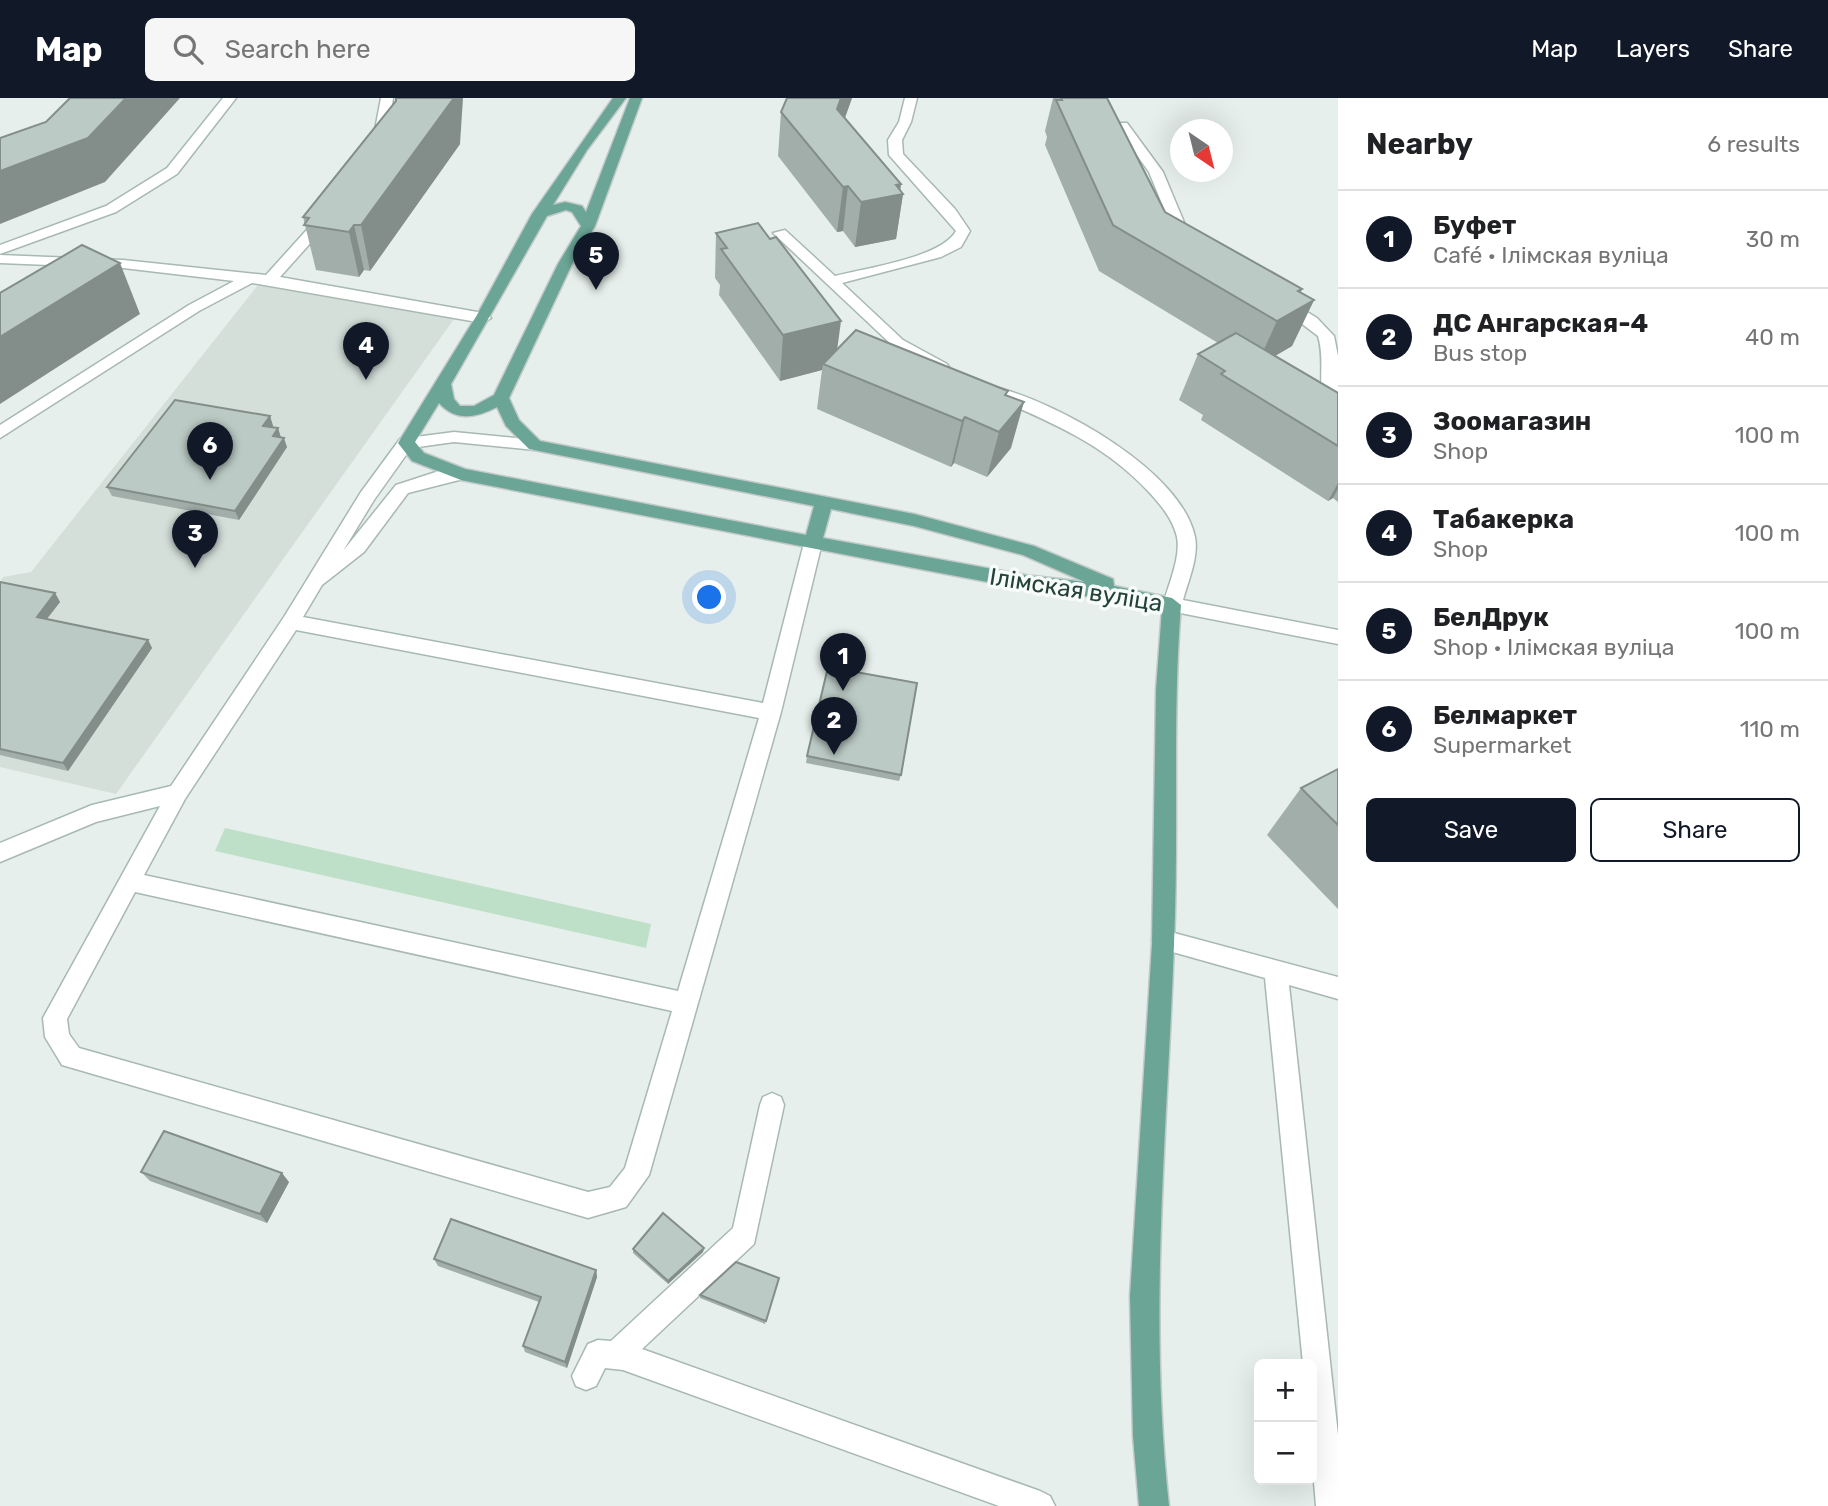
<!DOCTYPE html>
<html lang="en">
<head>
<meta charset="utf-8">
<style>
	:root { --surface:#fff; --page:#f6f6f6; --text:#202124; --muted:#757577; --line:#e0e0e0; --accent:#111827 }
	body { margin:0; font-family:Rubik,sans-serif; background:var(--page); color:var(--text) }
	.controls { position:absolute; right:21px; bottom:21px; display:grid; overflow:hidden; border-radius:10px; box-shadow:0 7px 28px #0002 }
	.controls button { width:63px; height:63px; display:grid; place-items:center; padding:0; border:0; border-bottom:2px solid var(--line); background:var(--surface); color:var(--text); font:35px sans-serif }
	.compass { position:absolute; left:1170px; top:21px; width:63px; height:63px; border-radius:50%; background:var(--surface); box-shadow:0 7px 28px #0002; rotate:145deg }
	.you { position:absolute; left:710px; top:500px; width:24px; height:24px; margin:-18px; border:5px solid #fff; border-radius:50%; background:#1a73e8; box-shadow:0 0 0 10px #1a73e833 }
	.badge { display:grid; place-items:center; width:46px; height:46px; border-radius:50%; background:var(--accent); color:#fff; font-size:23px; font-weight:700 }
	.pin { position:absolute; translate:-50% -58px; filter:drop-shadow(0 2px 4px #0008) }
	.pin::after { content:''; position:absolute; top:37px; width:24px; height:21px; background:inherit; clip-path:polygon(0 0,100% 0,50% 100%) }
	.list { margin:0; padding:0; list-style:none }
	h2 { display:flex; justify-content:space-between; align-items:center; height:91px; margin:0; padding:0 28px; font-size:30px }
	h2 small { font-size:23px; font-weight:400; color:var(--muted) }
	.list li { display:grid; grid-template-columns:46px 1fr auto; gap:21px; align-items:center; box-sizing:border-box; height:98px; padding:0 28px; border-top:2px solid var(--line) }
	.list b { display:block; font-size:26px; white-space:nowrap }
	.list p { margin:0; font-size:23px; white-space:nowrap; color:var(--muted) }
	.list em { font-size:23px; font-style:normal; color:var(--muted) }
	.actions { display:flex; gap:14px; padding:21px 28px }
	.actions a { flex:1; padding:16px 0; border:2px solid var(--accent); border-radius:10px; text-align:center; font-size:24px; color:var(--accent) }
	.actions .main { background:var(--accent); color:#fff }
	.icon { flex:none; width:38px; height:38px; fill:none; stroke:currentColor; stroke-width:2; stroke-linecap:round; stroke-linejoin:round }
	.map { position:relative; flex:none; width:1338px; height:1408px; overflow:hidden }
	header { display:flex; align-items:center; gap:42px; box-sizing:border-box; height:98px; padding:0 35px; background:var(--accent); color:#fff }
	header strong { font-size:33px }
	nav { display:flex; gap:38px; margin-inline-start:auto; font-size:24px }
	.search { width:490px; height:63px; background:var(--page); display:flex; align-items:center; gap:18px; box-sizing:border-box; padding:0 24px; border-radius:10px; color:var(--muted); font-size:26px }
	main { display:flex }
	aside { flex:1; background:var(--surface) }
	.map>svg:first-child { display:block }
</style>
</head>
<body>
<header>
<strong>Map</strong>
<div class="search"><svg class="icon" aria-label="search" viewBox="0 0 24 24"><circle cx="10" cy="10" r="6"/><path d="M15 15l6 6"/></svg>Search here</div>
<nav><a>Map</a><a>Layers</a><a>Share</a></nav>
</header>
<main>
<div class="map">
<svg width="1338" height="1408" viewBox="0 0 1338 1408">
	<rect width="100%" height="100%" fill="#e6efeb"/>
	<path fill="#d4dfda" d="M258 187 454 221 116 696 0 669V484L3 479 31 474Z"/>
	<path fill="#bfe0c8" d="M225 730 651 826 646 850 215 753Z"/>
	<g fill="none" stroke-linecap="round" stroke-linejoin="round">
		<defs>
			<g id="minor">
				<path d="M223 0H236L177 76 116 114 0 156V147L106 108 167 70Z"/>
				<path d="M381 0H393L388 37 381 48 376 49 369 45 374 37Z"/>
				<path d="M905 0H917L911 24 902 42 903 56 955 111 970 133 961 149 941 159 842 185 903 242 947 266 949 269 941 274 893 248 773 135 785 132 835 178C865 170 941 160 956 133L889 57 888 42 899 24Z"/>
				<path d="M1117 25H1127L1163 74 1186 129 1195 141 1193 144H1183L1172 130 1149 74 1116 28Z"/>
				<path d="M327 114 332 115V121L280 179 483 215 491 220 483 225 252 185 199 213 0 340V327L189 207 234 183 123 170 0 165V157L123 162 266 177 322 115Z"/>
				<path d="M1281 198 1317 220 1334 238 1338 258V323L1332 322C1313 294 1327 268 1318 238L1276 206V200Z"/>
				<path d="M999 290C1059 306 1181 372 1195 439 1199 459 1188 483 1183 502L1338 532V546L1165 512 1163 507C1168 487 1181 460 1177 439 1173 421 1160 406 1148 393 1104 346 1051 324 993 299L991 295Z"/>
				<path d="M454 334 535 342 543 347 535 352 454 344 411 350 374 402 343 453 396 387 439 373 461 370 470 376 467 380 408 395 364 454 322 487 303 519 763 605 804 445 813 439 822 445 781 614 649 1077 626 1109 588 1120 62 967 45 939 43 920 160 708 96 724 0 764V745L92 707 171 688 284 519 361 394 400 341ZM296 532 759 620 678 893 144 777 185 701ZM135 794 672 913 625 1070 610 1089 588 1094 79 950 69 936 67 921Z"/>
				<path d="M1163 832 1338 879V901L1289 887 1338 1337V1408H1316L1312 1361V1266H1303L1265 880 1155 849 1152 842 1155 835Z"/>
				<path d="M772 995 781 999 784 1007 754 1146 642 1251 1040 1393 1050 1398 1055 1408H999L623 1272 605 1270 596 1288 586 1292 576 1288 572 1278 588 1246 598 1242 611 1243 733 1130 760 1007 763 999Z"/>
			</g>
			<path id="major" d="M613 0H626L587 52 553 107 565 104 582 108 586 114 630 0H642L595 128 572 166 509 300 519 322 540 343 914 416 1034 448 1113 481 1114 488 1172 500 1181 507C1172 620 1179 733 1174 846 1167 1038 1148 1215 1169 1408H1139L1133 1338 1130 1198 1152 846 1156 592 1162 511 1127 503 1025 491 909 469 461 382 412 363 398 345 477 217 532 116ZM566 112 572 114 581 128 558 166 494 297 474 308H460L454 301 451 286 547 118ZM439 305C456 324 476 320 497 309L506 328 529 351 814 408 806 437 465 371 424 355 415 344ZM831 411 914 428 1023 457 1085 484 1025 477 823 440Z"/>
		</defs>
		<use href="#minor" stroke="#a8b8b2" stroke-width="3"/>
		<use href="#major" stroke="#c2cac8" stroke-width="3"/>
		<use href="#minor" fill="#fff" fill-rule="evenodd"/>
		<use href="#major" fill="#6aa596" fill-rule="evenodd"/>
	</g>
	<g fill="#a1aea9">
		<path d="M787 0H852L845 20 903 96 896 141 855 149 843 133 837 134 778 58 781 14Z"/>
		<path d="M1053 0H1107L1165 114 1314 202 1292 248 1275 258 1338 295V404L1333 400 1328 403 1201 322 1203 317 1179 302 1198 256 1218 245 1099 173 1045 47 1047 39 1045 33Z"/>
		<path d="M460 46 370 173 364 172 359 179 316 172 303 119Z"/>
		<path d="M716 135 837 251 1007 298 1011 350 987 379 954 365 951 369 817 311 822 272 780 283 719 197 720 187 715 180Z"/>
		<path d="M270 318 273 328 272 329 278 330 281 340 287 349 239 422 112 398 107 389Z"/>
		<path d="M0 484 55 495 60 504 47 521 148 542 152 550 68 673 0 657Z"/>
		<path d="M807 658 901 677 899 683 806 665Z"/>
		<path d="M1338 671V811L1267 737 1301 690Z"/>
		<path d="M141 1074 289 1084 267 1125 150 1083Z"/>
		<path d="M704 1150 703 1154 668 1186 633 1155V1151Z"/>
		<path d="M434 1161 596 1172 597 1179 567 1270 525 1254 523 1248 539 1204 438 1168Z"/>
		<path d="M779 1180 765 1226 700 1200V1197Z"/>
	</g>
	<g fill="#838d89">
		<path d="M126 0H180L105 84 0 126V73Z"/>
		<path d="M454 0H463L460 46 370 173 361 127Z"/>
		<path d="M841 0H852L832 55 837 11Z"/>
		<path d="M901 86 900 96H903L896 141 855 149 861 104 896 87Z"/>
		<path d="M848 88 843 133 837 134 843 89Z"/>
		<path d="M354 127 364 172 359 179 349 134Z"/>
		<path d="M120 165 140 216 0 306V239Z"/>
		<path d="M1302 191 1291 215 1314 202 1292 248 1256 269 1277 223 1298 193Z"/>
		<path d="M841 223 835 268 823 266 822 272 780 283 783 237Z"/>
		<path d="M1024 304 1011 350 987 379 999 334Z"/>
		<path d="M270 318 273 328 266 337 263 328Z"/>
		<path d="M965 319 954 365 951 369 962 323Z"/>
		<path d="M278 330 281 340 273 338Z"/>
		<path d="M284 340 287 349 239 422 235 413Z"/>
		<path d="M1338 385V391L1333 400 1328 403Z"/>
		<path d="M55 495 60 504 42 527 37 519Z"/>
		<path d="M148 542 152 550 68 673 63 665Z"/>
		<path d="M282 1075 289 1084 267 1125 260 1116Z"/>
		<path d="M704 1150 703 1154 668 1186V1183Z"/>
		<path d="M596 1172 597 1179 567 1270 565 1264Z"/>
	</g>
	<g fill="#bbcac4" stroke="#838d89" stroke-width="2">
		<path d="M70 0H126L88 40 0 73V40L46 24Z"/>
		<path d="M396 0H454L361 127H354L349 134 304 127 309 120 303 119 396 3Z"/>
		<path d="M787 0H841L837 11 901 86 896 87 903 96 861 104 848 88 843 89 781 14Z"/>
		<path d="M1061 0H1107L1165 114 1302 191 1298 193 1314 202 1277 223 1113 127 1056 2H1062Z"/>
		<path d="M758 125 770 141 776 139 841 223 783 237 721 151 727 150 716 135Z"/>
		<path d="M82 147 120 165 0 239V195Z"/>
		<path d="M856 232 1008 293 1005 297 1024 304 999 334 965 319 962 323 823 266Z"/>
		<path d="M1236 235 1338 295V348L1221 276 1225 273 1198 256Z"/>
		<path d="M175 302 270 318 263 328 278 330 273 338 284 340 235 413 107 389Z"/>
		<path d="M0 484 55 495 37 519 148 542 63 665 0 651Z"/>
		<path d="M828 569 917 585 901 677 807 658Z"/>
		<path d="M1338 671V727L1301 690Z"/>
		<path d="M164 1033 282 1075 260 1116 141 1074Z"/>
		<path d="M663 1115 704 1150 668 1183 633 1151Z"/>
		<path d="M451 1121 596 1172 565 1264 523 1248 541 1199 434 1161Z"/>
		<path d="M736 1164 779 1180 766 1223 700 1197Z"/>
	</g>
	<g text-anchor="middle" dominant-baseline="central" stroke-width="7" stroke-linejoin="round" paint-order="stroke">
		<g font-size="24" fill="#24423a" stroke="#f7fbf9">
			<text transform="translate(1076 492) rotate(9)">Ілімская вуліца</text>
		</g>
	</g>
</svg>
<div class="controls">
<button>+</button>
<button>−</button>
</div>
<svg class="compass" viewBox="-18 -18 36 36"><path d="M0-13l5 13h-10z" fill="#e53935"/><path d="M0 13l5-13h-10z" fill="#757577"/></svg>
<div class="you"></div>
<div class="pin badge" style="left:843px;top:593px">1</div>
<div class="pin badge" style="left:834px;top:657px">2</div>
<div class="pin badge" style="left:195px;top:470px">3</div>
<div class="pin badge" style="left:366px;top:282px">4</div>
<div class="pin badge" style="left:596px;top:192px">5</div>
<div class="pin badge" style="left:210px;top:382px">6</div>
</div>
<aside>
<h2>Nearby<small>6 results</small></h2>
<ul class="list">
<li><span class="badge">1</span><div><b>Буфет</b><p>Café · Ілімская вуліца</p></div><em>30 m</em></li>
<li><span class="badge">2</span><div><b>ДС Ангарская-4</b><p>Bus stop</p></div><em>40 m</em></li>
<li><span class="badge">3</span><div><b>Зоомагазин</b><p>Shop</p></div><em>100 m</em></li>
<li><span class="badge">4</span><div><b>Табакерка</b><p>Shop</p></div><em>100 m</em></li>
<li><span class="badge">5</span><div><b>БелДрук</b><p>Shop · Ілімская вуліца</p></div><em>100 m</em></li>
<li><span class="badge">6</span><div><b>Белмаркет</b><p>Supermarket</p></div><em>110 m</em></li>
</ul>
<div class="actions"><a class="main">Save</a><a>Share</a></div>
</aside>
</main>
</body>
</html>
